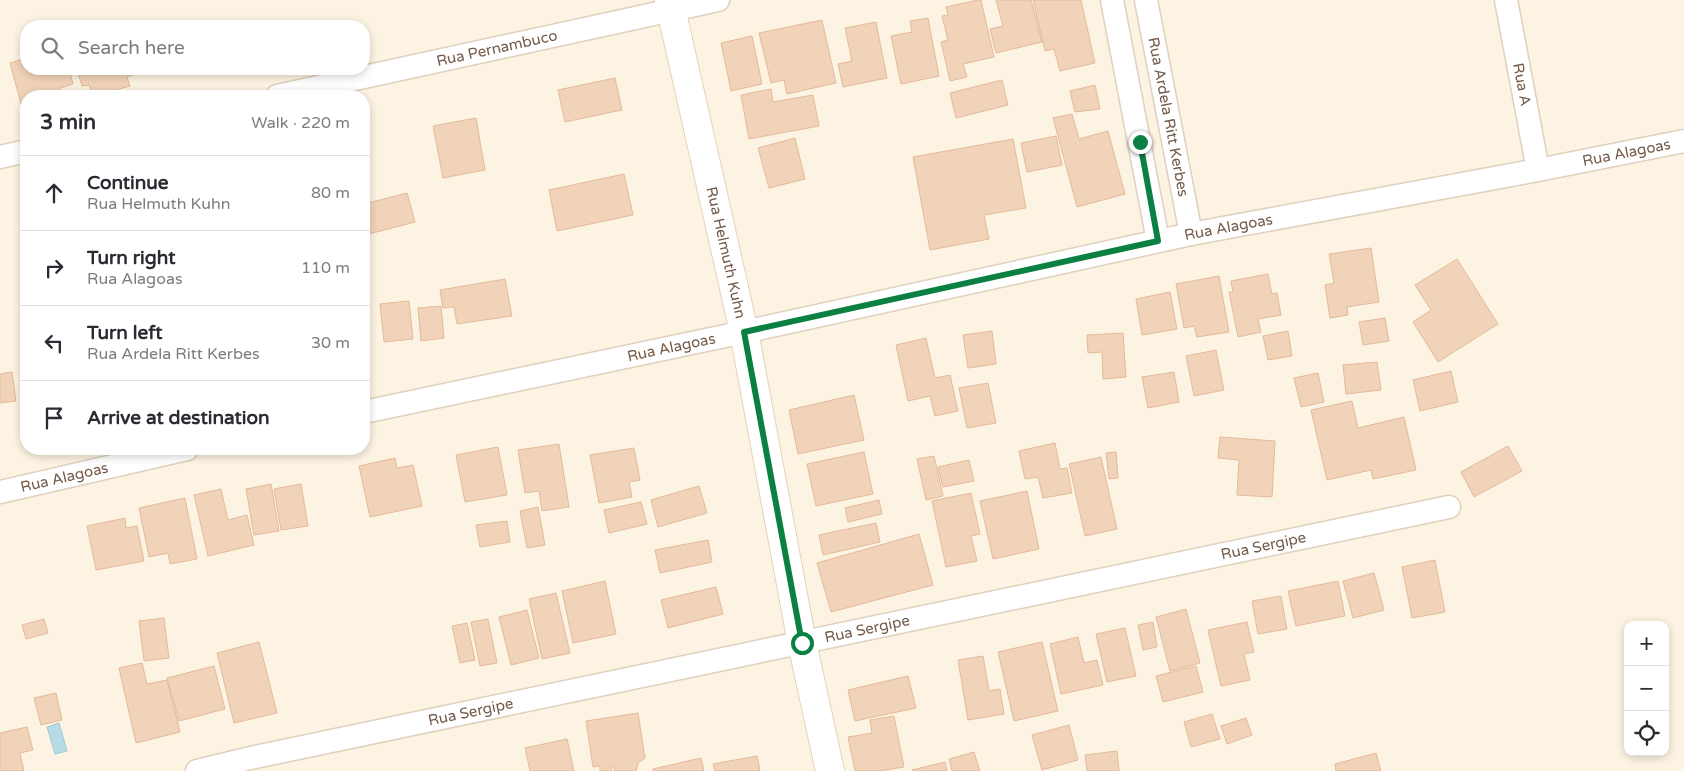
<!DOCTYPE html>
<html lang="en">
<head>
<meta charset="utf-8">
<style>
	:root { --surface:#fff; --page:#f7f7f7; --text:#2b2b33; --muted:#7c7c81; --line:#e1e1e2 }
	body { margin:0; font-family:"Varela Round",sans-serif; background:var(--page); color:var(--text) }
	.controls { position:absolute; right:15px; bottom:15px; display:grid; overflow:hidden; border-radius:10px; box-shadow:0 2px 8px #0003 }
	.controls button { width:45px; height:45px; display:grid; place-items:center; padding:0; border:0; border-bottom:1px solid var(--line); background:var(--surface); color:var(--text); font:25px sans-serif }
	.stop { position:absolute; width:15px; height:15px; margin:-11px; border:4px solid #0b8043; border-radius:50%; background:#fff }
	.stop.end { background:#0b8043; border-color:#fff; box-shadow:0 1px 5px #0008 }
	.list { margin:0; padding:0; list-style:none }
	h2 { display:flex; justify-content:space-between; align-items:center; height:65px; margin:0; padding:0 20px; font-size:21px }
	h2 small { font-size:16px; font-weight:400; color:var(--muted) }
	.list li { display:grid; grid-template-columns:32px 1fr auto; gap:15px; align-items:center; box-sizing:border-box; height:75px; padding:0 20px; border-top:1px solid var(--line) }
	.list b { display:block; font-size:19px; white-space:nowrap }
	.list p { margin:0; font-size:16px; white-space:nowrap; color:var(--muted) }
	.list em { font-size:16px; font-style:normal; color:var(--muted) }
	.icon { flex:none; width:28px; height:28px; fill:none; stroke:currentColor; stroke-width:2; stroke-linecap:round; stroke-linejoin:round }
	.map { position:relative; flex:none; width:1684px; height:771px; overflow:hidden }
	.search { position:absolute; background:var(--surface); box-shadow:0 2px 8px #0003; left:20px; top:20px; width:350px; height:55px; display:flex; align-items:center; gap:12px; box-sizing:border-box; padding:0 18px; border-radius:20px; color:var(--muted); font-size:19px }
	.panel { position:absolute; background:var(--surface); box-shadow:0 2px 8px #0003; left:20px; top:90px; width:350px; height:365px; border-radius:20px }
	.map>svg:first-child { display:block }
</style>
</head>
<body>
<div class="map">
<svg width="1684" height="771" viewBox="0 0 1684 771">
	<rect width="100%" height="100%" fill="#fcf3e2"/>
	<path fill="#b7dce5" stroke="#9dcad7" d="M59 723 67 751 55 754 47 727Z"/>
	<g fill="#f1d3b9" stroke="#e4ba9a">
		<path d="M978 0H981L994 57 963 64 967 77 950 81 941 42 948 40 942 16 948 15 946 7Z"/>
		<path d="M996 0H1031L1042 42 996 53 990 29 1003 26Z"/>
		<path d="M1033 0H1081L1095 63 1060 71 1054 49 1045 51Z"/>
		<path d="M928 18 939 76 901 84 891 36 912 32 910 21Z"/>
		<path d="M822 20 836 83 787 94 784 80 771 83 759 33Z"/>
		<path d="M876 22 887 78 843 87 838 64 852 61 845 28Z"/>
		<path d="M752 36 762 84 731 91 721 43Z"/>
		<path d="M26 58V69H69L73 84 60 88 63 96H26V102L21 104 10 63Z"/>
		<path d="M77 69H132L133 75 127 77 130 86 93 96 89 85 82 86Z"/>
		<path d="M615 78 622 110 565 122 558 90Z"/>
		<path d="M1002 80 1008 105 956 118 950 93Z"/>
		<path d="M1095 85 1100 109 1075 112 1070 91Z"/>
		<path d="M771 89 773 102 813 95 819 126 749 139 741 95Z"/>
		<path d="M1072 114 1079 139 1108 131 1125 194 1077 207 1053 118Z"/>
		<path d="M476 118 485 170 443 178 433 126Z"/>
		<path d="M1056 136 1062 165 1027 172 1021 143Z"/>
		<path d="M795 138 805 179 769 188 758 148Z"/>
		<path d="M1013 139 1026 208 984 215 989 239 930 250 913 157Z"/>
		<path d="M624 174 633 215 557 231 549 190Z"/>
		<path d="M407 193 415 222 369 234 364 215V204Z"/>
		<path d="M1371 248 1379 302 1347 307 1348 315 1330 318 1325 285 1334 283 1329 254Z"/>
		<path d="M1457 259 1498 324 1438 362 1413 322 1431 310 1415 285Z"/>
		<path d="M1268 274 1272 294 1277 293 1281 315 1258 319 1261 332 1238 337 1229 292H1233L1231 281Z"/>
		<path d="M1219 276 1229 332 1197 337 1194 326 1184 328 1176 284Z"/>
		<path d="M505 279 512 316 457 324 454 307 443 308 440 290Z"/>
		<path d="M1170 292 1177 329 1142 335 1136 299Z"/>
		<path d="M409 301 413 339 384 342 380 304Z"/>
		<path d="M441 306 444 338 421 341 418 308Z"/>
		<path d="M1385 318 1389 341 1363 345 1359 322Z"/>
		<path d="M992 331 996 364 968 368 963 335Z"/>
		<path d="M1288 331 1292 356 1268 360 1263 336Z"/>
		<path d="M1123 333 1126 377 1103 379 1102 352 1088 353 1087 335Z"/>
		<path d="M926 338 935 378 950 375 958 411 935 416 930 396 908 401 896 345Z"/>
		<path d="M1216 350 1224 390 1194 396 1186 356Z"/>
		<path d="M1377 362 1381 390 1346 394 1343 365Z"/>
		<path d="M1451 371 1458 402 1420 411 1413 380Z"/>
		<path d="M12 372 16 401 0 403V374Z"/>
		<path d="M1174 372 1179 402 1148 408 1142 377Z"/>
		<path d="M1318 373 1324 402 1301 407 1294 378Z"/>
		<path d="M988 383 996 423 967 428 959 388Z"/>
		<path d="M854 395 864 440 798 454 789 410Z"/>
		<path d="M1352 401 1358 428 1404 417 1416 470 1373 479 1371 470 1327 480 1311 410Z"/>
		<path d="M1220 437 1275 441 1272 497 1237 495 1239 460 1218 458Z"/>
		<path d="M1055 443 1060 469 1067 468 1072 493 1043 498 1038 477 1025 479 1019 451Z"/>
		<path d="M559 444 569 507 542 511 539 491 525 493 518 450Z"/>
		<path d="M1508 446 1522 471 1474 497 1461 472Z"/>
		<path d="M498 447 507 495 465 502 456 455Z"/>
		<path d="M634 448 640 480 629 482 632 497 599 503 590 455Z"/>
		<path d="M864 452 873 494 816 506 807 464Z"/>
		<path d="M1116 452 1118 478 1109 479 1106 453Z"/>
		<path d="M934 456 943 496 926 500 917 459Z"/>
		<path d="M1101 457 1117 529 1085 536 1069 464Z"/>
		<path d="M395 458 397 468 413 465 422 506 370 517 359 466Z"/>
		<path d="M969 460 974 481 943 487 938 467Z"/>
		<path d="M271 484 279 531 254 535 246 489Z"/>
		<path d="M301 484 308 526 281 530 274 489Z"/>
		<path d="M699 486 707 513 658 527 651 500Z"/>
		<path d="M221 489 228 520 247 515 254 545 208 556 194 495Z"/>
		<path d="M1027 491 1039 549 993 559 980 501Z"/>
		<path d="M971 493 980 534 971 536 977 561 946 567 932 501Z"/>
		<path d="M185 498 197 559 170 564 168 553 149 557 139 508Z"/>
		<path d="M879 500 882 514 848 522 845 508Z"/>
		<path d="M641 502 647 524 609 533 604 510Z"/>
		<path d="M538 507 545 545 527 548 520 511Z"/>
		<path d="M125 518 126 528 137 526 144 561 96 570 87 526Z"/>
		<path d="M507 521 510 542 480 547 476 525Z"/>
		<path d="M876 523 880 542 823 555 819 535Z"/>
		<path d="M919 534 933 585 831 612 817 563Z"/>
		<path d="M708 540 712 562 660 573 655 550Z"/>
		<path d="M1435 560 1445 612 1412 618 1402 567Z"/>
		<path d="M1374 573 1384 610 1353 618 1343 581Z"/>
		<path d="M605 581 616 634 573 643 562 591Z"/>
		<path d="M1338 581 1345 616 1296 626 1288 591Z"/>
		<path d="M716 587 723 614 668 628 661 600Z"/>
		<path d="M556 593 570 653 542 659 529 599Z"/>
		<path d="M1281 596 1287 629 1258 634 1252 601Z"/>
		<path d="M1186 609 1200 663 1170 671 1156 617Z"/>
		<path d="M527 610 539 658 511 665 499 617Z"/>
		<path d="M164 618 169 658 144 661 139 621Z"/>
		<path d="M44 619 48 633 26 639 22 625Z"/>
		<path d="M488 619 497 663 480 666 471 622Z"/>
		<path d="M1153 622 1157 647 1143 650 1138 625Z"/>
		<path d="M1247 622 1254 652 1244 654 1250 680 1221 686 1208 630Z"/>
		<path d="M467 623 475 660 460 663 452 626Z"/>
		<path d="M1125 628 1136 676 1107 682 1096 634Z"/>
		<path d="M1078 637 1084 663 1097 660 1103 685 1061 694 1050 644Z"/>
		<path d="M259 642 277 713 234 723 217 653Z"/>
		<path d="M1042 642 1058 711 1014 721 998 652Z"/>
		<path d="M983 656 989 691 1000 689 1004 714 968 720 958 660Z"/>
		<path d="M142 663 147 684 167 680 180 732 136 743 119 668Z"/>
		<path d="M214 666 225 709 179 721 167 678Z"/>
		<path d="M1196 666 1203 692 1163 702 1156 676Z"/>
		<path d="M908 676 916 708 855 721 848 690Z"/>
		<path d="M56 693 62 720 41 725 34 698Z"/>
		<path d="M638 713 645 758 638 763 636 771H614V766L611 767 612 771H600V766L593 767 586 721Z"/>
		<path d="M1212 714 1220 739 1191 747 1184 722Z"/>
		<path d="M894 716 904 767 880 771H855L848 737 872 733 870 720Z"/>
		<path d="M1246 718 1252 735 1227 744 1221 726Z"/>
		<path d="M1069 725 1078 760 1042 770 1032 735Z"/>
		<path d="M27 727 33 750 20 753 24 771H0V733Z"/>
		<path d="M567 739 574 771H530L525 748Z"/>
		<path d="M1117 751 1119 771H1087L1085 755Z"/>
		<path d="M974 752 980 771H952L949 759Z"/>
		<path d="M1376 753 1381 771H1336L1335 764Z"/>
		<path d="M757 756 760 771H715L713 764Z"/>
		<path d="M701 758 704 771H653V769Z"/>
		<path d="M945 762 947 771H913L912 770Z"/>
	</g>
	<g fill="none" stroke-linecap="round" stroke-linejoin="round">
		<defs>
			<g id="minor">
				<path d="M1112 0 1158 241"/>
				<path id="s1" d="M1146 0 1191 234"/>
				<path id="s2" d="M1506 0 1538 170"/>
				<path id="s3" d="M277 96 718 0"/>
				<path d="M0 157 26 151"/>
				<path id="s4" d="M364 412 744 332 1191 234 1538 170 1684 141"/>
				<path id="s5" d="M0 492 187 449"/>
				<path id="s6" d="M197 771 255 757 1449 507"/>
			</g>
			<g id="secondary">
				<path id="s7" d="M669 0 744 332 802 643 830 771"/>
			</g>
		</defs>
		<use href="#minor" stroke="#e0d0be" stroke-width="25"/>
		<use href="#secondary" stroke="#e5d1bc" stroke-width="30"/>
		<use href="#minor" stroke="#fff" stroke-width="22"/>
		<use href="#secondary" stroke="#fff" stroke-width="28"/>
	</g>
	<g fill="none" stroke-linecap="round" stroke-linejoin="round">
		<path stroke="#0b8043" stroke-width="6" d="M802 643 744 332 1158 241 1140 142"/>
	</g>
	<g text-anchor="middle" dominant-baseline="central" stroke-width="4.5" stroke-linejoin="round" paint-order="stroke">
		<g font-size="15" fill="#735a49" stroke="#fff7e8">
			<text stroke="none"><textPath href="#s3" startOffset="225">Rua Pernambuco</textPath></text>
			<text stroke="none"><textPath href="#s2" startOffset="86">Rua A</textPath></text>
			<text stroke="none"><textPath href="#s1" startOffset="119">Rua Ardela Ritt Kerbes</textPath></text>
			<text stroke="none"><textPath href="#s4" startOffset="1289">Rua Alagoas</textPath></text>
			<text stroke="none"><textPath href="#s4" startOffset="884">Rua Alagoas</textPath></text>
			<text stroke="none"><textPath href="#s7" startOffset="259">Rua Helmuth Kuhn</textPath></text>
			<text stroke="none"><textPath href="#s4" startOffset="314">Rua Alagoas</textPath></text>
			<text stroke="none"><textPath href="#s5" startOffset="66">Rua Alagoas</textPath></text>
			<text stroke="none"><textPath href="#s6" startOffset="1090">Rua Sergipe</textPath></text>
			<text stroke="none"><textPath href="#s6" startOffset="685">Rua Sergipe</textPath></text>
			<text stroke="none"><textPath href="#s6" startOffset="280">Rua Sergipe</textPath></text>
		</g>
	</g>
</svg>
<div class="controls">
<button>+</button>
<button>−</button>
<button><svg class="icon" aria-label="locate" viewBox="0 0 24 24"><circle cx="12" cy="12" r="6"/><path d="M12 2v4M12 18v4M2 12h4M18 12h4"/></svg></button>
</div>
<div class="stop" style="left:802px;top:643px"></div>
<div class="stop end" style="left:1140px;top:142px"></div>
<div class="search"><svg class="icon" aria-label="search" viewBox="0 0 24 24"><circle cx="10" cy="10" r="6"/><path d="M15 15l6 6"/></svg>Search here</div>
<section class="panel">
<h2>3 min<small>Walk · 220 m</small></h2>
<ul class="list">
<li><svg class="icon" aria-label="ahead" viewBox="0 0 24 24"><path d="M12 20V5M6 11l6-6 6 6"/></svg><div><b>Continue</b><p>Rua Helmuth Kuhn</p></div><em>80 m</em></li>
<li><svg class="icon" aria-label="right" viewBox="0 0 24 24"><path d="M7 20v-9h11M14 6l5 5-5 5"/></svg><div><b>Turn right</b><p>Rua Alagoas</p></div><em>110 m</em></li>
<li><svg class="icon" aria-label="left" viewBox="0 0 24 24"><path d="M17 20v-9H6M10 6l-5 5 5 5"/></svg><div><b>Turn left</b><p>Rua Ardela Ritt Kerbes</p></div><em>30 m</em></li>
<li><svg class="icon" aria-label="arrive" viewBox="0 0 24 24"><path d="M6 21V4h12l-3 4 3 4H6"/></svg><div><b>Arrive at destination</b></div></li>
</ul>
</section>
</div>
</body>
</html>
